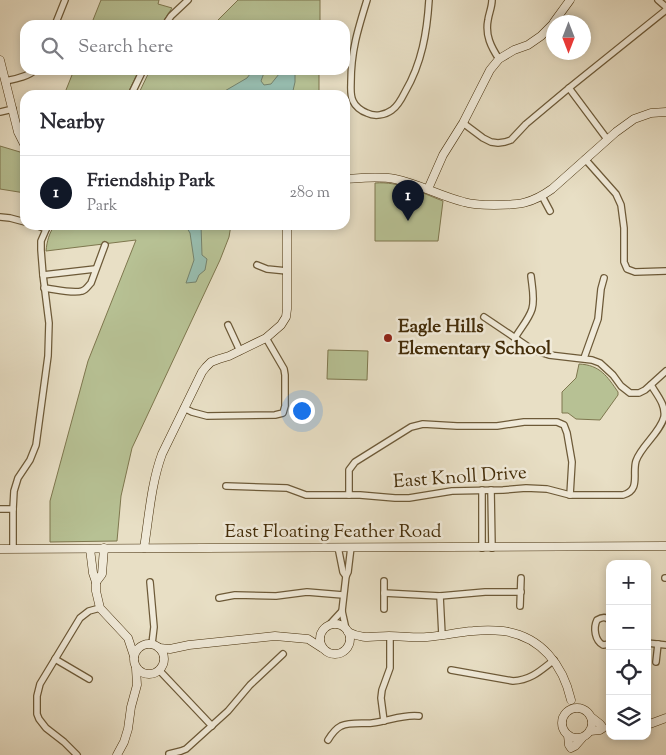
<!DOCTYPE html>
<html lang="en">
<head>
<meta charset="utf-8">
<style>
	:root { --surface:#fff; --page:#f7f7f7; --text:#2b2b33; --muted:#7c7c81; --line:#e1e1e2; --accent:#111827 }
	body { margin:0; font-family:"Sorts Mill Goudy",serif; background:var(--page); color:var(--text) }
	.controls { position:absolute; right:15px; bottom:15px; display:grid; overflow:hidden; border-radius:10px; box-shadow:0 2px 8px #0003 }
	.controls button { width:45px; height:45px; display:grid; place-items:center; padding:0; border:0; border-bottom:1px solid var(--line); background:var(--surface); color:var(--text); font:25px sans-serif }
	.compass { position:absolute; left:546px; top:15px; width:45px; height:45px; border-radius:50%; background:var(--surface); box-shadow:0 2px 8px #0003; rotate:180deg }
	.you { position:absolute; left:301px; top:410px; width:18px; height:18px; margin:-12px; border:4px solid #fff; border-radius:50%; background:#1a73e8; box-shadow:0 0 0 8px #1a73e833 }
	.badge { display:grid; place-items:center; width:32px; height:32px; border-radius:50%; background:var(--accent); color:#fff; font-size:16px; font-weight:700 }
	.pin { position:absolute; translate:-50% -41px; filter:drop-shadow(0 1px 2px #0008) }
	.pin::after { content:''; position:absolute; top:26px; width:18px; height:15px; background:inherit; clip-path:polygon(0 0,100% 0,50% 100%) }
	.list { margin:0; padding:0; list-style:none }
	h2 { display:flex; justify-content:space-between; align-items:center; height:65px; margin:0; padding:0 20px; font-size:21px }
	h2 small { font-size:16px; font-weight:400; color:var(--muted) }
	.list li { display:grid; grid-template-columns:32px 1fr auto; gap:15px; align-items:center; box-sizing:border-box; height:75px; padding:0 20px; border-top:1px solid var(--line) }
	.list b { display:block; font-size:19px; white-space:nowrap }
	.list p { margin:0; font-size:16px; white-space:nowrap; color:var(--muted) }
	.list em { font-size:16px; font-style:normal; color:var(--muted) }
	.icon { flex:none; width:28px; height:28px; fill:none; stroke:currentColor; stroke-width:2; stroke-linecap:round; stroke-linejoin:round }
	.map { position:relative; flex:none; width:666px; height:755px; overflow:hidden }
	.search { position:absolute; background:var(--surface); box-shadow:0 2px 8px #0003; left:20px; top:20px; width:330px; height:55px; display:flex; align-items:center; gap:12px; box-sizing:border-box; padding:0 18px; border-radius:15px; color:var(--muted); font-size:19px }
	.panel { position:absolute; background:var(--surface); box-shadow:0 2px 8px #0003; left:20px; top:90px; width:330px; height:140px; border-radius:15px }
	.map>svg:first-child { display:block }
</style>
</head>
<body>
<div class="map">
<svg width="666" height="755" viewBox="0 0 666 755">
	<rect width="100%" height="100%" fill="#e8dfc5"/>
	<filter id="stains"><feTurbulence type="fractalNoise" baseFrequency=".004" numOctaves="4"/><feColorMatrix values="0 0 0 0 .2 0 0 0 0 .09 0 0 0 0 .02 0 0 0 .5 -.17"/></filter>
	<radialGradient id="worn" r=".72"><stop offset=".6" stop-color="#630" stop-opacity="0"/><stop offset="1" stop-color="#630" stop-opacity=".3"/></radialGradient>
	<g fill="#b7c194" stroke="#7e774e">
		<path d="M101 0H159L158 4 172 8 161 25H91Z"/>
		<path d="M238 0H320V25H213Z"/>
		<path d="M74 70H139L127 95H64Z"/>
		<path d="M150 70H319V95H138Z"/>
		<path d="M0 146 20 152 25 158V193L0 189Z"/>
		<path d="M375 183C399 181 422 193 443 201L438 241H375Z"/>
		<path d="M55 225H231L229 237 220 260 132 448 121 496 117 541 50 542V501L88 361 136 240 46 251C47 241 49 233 55 225Z"/>
		<path d="M328 350 368 351 367 380 327 379Z"/>
		<path d="M579 364C600 365 607 376 618 392V395L600 420 576 419 568 413H562V392L576 378Z"/>
	</g>
	<g fill="#98bdaf" stroke="#76836d">
		<path d="M253 70H265L261 81 264 85 271 84 279 74 278 70H295V82L292 95H222L223 92 247 78Z"/>
		<path d="M185 225H201L202 255 207 259 205 270 199 275 196 282 186 283 194 260 190 233Z"/>
	</g>
	<g fill="none" stroke-linecap="round" stroke-linejoin="round">
		<defs>
			<g id="street">
				<path d="M367 0C358 29 351 51 351 82 351 88 350 95 353 101 355 106 361 111 367 113 375 117 385 115 392 110 398 106 402 98 405 92 422 63 427 32 429 0"/>
				<path d="M492 0C492 7 489 13 488 20 485 35 491 47 499 59"/>
				<path d="M658 0 666 7"/>
				<path d="M55 25 65 0"/>
				<path d="M165 25 171 16 188 0"/>
				<path d="M5 81C15 79 28 77 35 70"/>
				<path d="M569 88 607 139"/>
				<path d="M131 95 143 70"/>
				<path d="M0 112 13 109"/>
				<path d="M463 123 483 138 491 142 498 143 505 142 511 140 526 124 569 88 666 10"/>
				<path d="M585 159 616 194 621 205 624 228V262L627 269 635 272 666 271"/>
				<path d="M542 196 550 211"/>
				<path d="M0 217 10 218 25 222"/>
				<path d="M36 225 46 229"/>
				<path d="M257 265 267 269 287 271"/>
				<path d="M43 275 95 269"/>
				<path d="M44 288C54 289 73 294 82 291 86 290 88 286 91 283L105 245"/>
				<path d="M484 317 533 350 549 355 592 360 600 363 613 375 621 386 630 393H639L645 390 666 371"/>
				<path d="M228 325 240 351"/>
				<path d="M515 338C520 329 529 319 532 309 535 299 532 286 531 276"/>
				<path d="M584 358 598 319 601 289 604 278"/>
				<path d="M184 408 192 412 207 416 275 415 283 413 285 406V375L284 369 266 338"/>
				<path d="M226 486 287 488 306 495H360L395 498H409L452 491 503 490 526 488 547 489 570 495H623C641 490 632 474 636 461 641 446 660 433 664 417 666 405 657 395 651 385"/>
				<path d="M482 490V548"/>
				<path d="M491 490 492 548"/>
				<path d="M349 495V470L355 462 411 427 423 424 457 426H497L524 422H557L564 425 567 433 572 462 570 495"/>
				<path d="M0 509H13"/>
				<path d="M338 547 343 572 346 576"/>
				<path d="M13 549V509L14 491 18 478 30 460 36 445 48 356 49 323 43 275 41 250V241L48 225"/>
				<path d="M665 578H666"/>
				<path d="M150 582 154 627 152 644"/>
				<path d="M384 593 440 596 485 592H521"/>
				<path d="M440 596 442 635"/>
				<path d="M219 598 235 595 276 596 307 592 343 595"/>
				<path d="M520 606 521 578"/>
				<path d="M384 609V581"/>
				<path d="M610 621C606 616 602 617 597 620 593 628 595 641 603 645L610 644"/>
				<path d="M330 624 342 611"/>
				<path d="M346 629 342 611 346 576 348 572 351 547"/>
				<path d="M647 643 666 645"/>
				<path d="M55 659 89 679"/>
				<path d="M656 662 658 644"/>
				<path d="M159 670 212 726"/>
				<path d="M451 670 513 681C531 680 540 671 554 660"/>
				<path d="M384 721 381 698 382 690 390 668V636"/>
				<path d="M328 740C331 735 335 729 341 726 350 722 362 724 372 723 389 721 403 714 419 716"/>
				<path d="M169 754 181 751 186 749 228 711 250 685 283 654"/>
				<path d="M77 755 64 742 46 728 39 719 37 714V696L40 684 80 618 89 611 100 608"/>
			</g>
			<g id="secondary">
				<path d="M554 22 570 0"/>
				<path d="M0 60 18 132 25 146"/>
				<path d="M345 179C362 178 378 176 395 179 419 184 440 196 464 202 474 205 484 205 494 205 519 205 531 204 552 189L616 132 634 119 651 113 666 112"/>
				<path d="M428 189 443 155 463 123 490 70 499 59 514 50 528 45 541 36 554 23"/>
				<path d="M144 548C149 517 151 484 162 454L202 372 206 367 211 362 219 359 229 356 266 338 281 325 286 317 287 309V225"/>
				<path d="M0 549 666 546"/>
				<path d="M90 549 93 573 96 582V591L100 608 128 638 134 656"/>
				<path d="M96 582 102 574 104 548"/>
				<circle cx="335" cy="639" r="15"/>
				<path d="M348 632C364 640 372 636 389 636 402 636 415 638 427 637 443 636 458 632 473 631 483 630 493 630 503 631 541 636 563 665 571 700"/>
				<circle cx="149" cy="659" r="15"/>
				<path d="M159 648 170 649 189 645 275 636 308 639 322 648"/>
				<circle cx="577" cy="723" r="15"/>
				<path d="M647 725 666 718"/>
				<path d="M590 731 600 730 603 728 600 724 591 717"/>
				<path d="M568 735 569 745 571 748 575 746 582 738"/>
				<path d="M117 755 124 742 128 729 131 707 137 685 136 668"/>
			</g>
		</defs>
		<use href="#street" stroke="#6d5a38" stroke-width="8"/>
		<use href="#secondary" stroke="#442d09" stroke-width="9"/>
		<use href="#street" stroke="#f0ead9" stroke-width="5.5"/>
		<use href="#secondary" stroke="#f0ead9" stroke-width="8"/>
	</g>
	<circle fill="#8f2418" stroke="#f0ead9" stroke-width="2" cx="388" cy="338" r="5"/>
	<g text-anchor="middle" dominant-baseline="central" stroke-width="5" stroke-linejoin="round" paint-order="stroke">
		<g font-size="19" font-weight="bold" fill="#442d09" stroke="#f0ead9" text-anchor="start">
			<text x="398" y="327">Eagle Hills<tspan x="398" dy="22">Elementary School</tspan></text>
		</g>
		<g font-size="19" fill="#442d09" stroke="#f0ead9">
			<text transform="translate(460 478) rotate(-4)">East Knoll Drive</text>
			<text x="333" y="532">East Floating Feather Road</text>
		</g>
	</g>
	<rect width="100%" height="100%" filter="url(#stains)"/>
	<rect width="100%" height="100%" fill="url(#worn)"/>
</svg>
<div class="controls">
<button>+</button>
<button>−</button>
<button><svg class="icon" aria-label="locate" viewBox="0 0 24 24"><circle cx="12" cy="12" r="6"/><path d="M12 2v4M12 18v4M2 12h4M18 12h4"/></svg></button>
<button><svg class="icon" aria-label="layers" viewBox="0 0 24 24"><path d="M12 4l9 5-9 5-9-5zM3 14l9 5 9-5"/></svg></button>
</div>
<svg class="compass" viewBox="-18 -18 36 36"><path d="M0-13l5 13h-10z" fill="#e53935"/><path d="M0 13l5-13h-10z" fill="#7c7c81"/></svg>
<div class="you"></div>
<div class="pin badge" style="left:408px;top:221px">1</div>
<div class="search"><svg class="icon" aria-label="search" viewBox="0 0 24 24"><circle cx="10" cy="10" r="6"/><path d="M15 15l6 6"/></svg>Search here</div>
<section class="panel">
<h2>Nearby<small></small></h2>
<ul class="list">
<li><span class="badge">1</span><div><b>Friendship Park</b><p>Park</p></div><em>280 m</em></li>
</ul>
</section>
</div>
</body>
</html>
